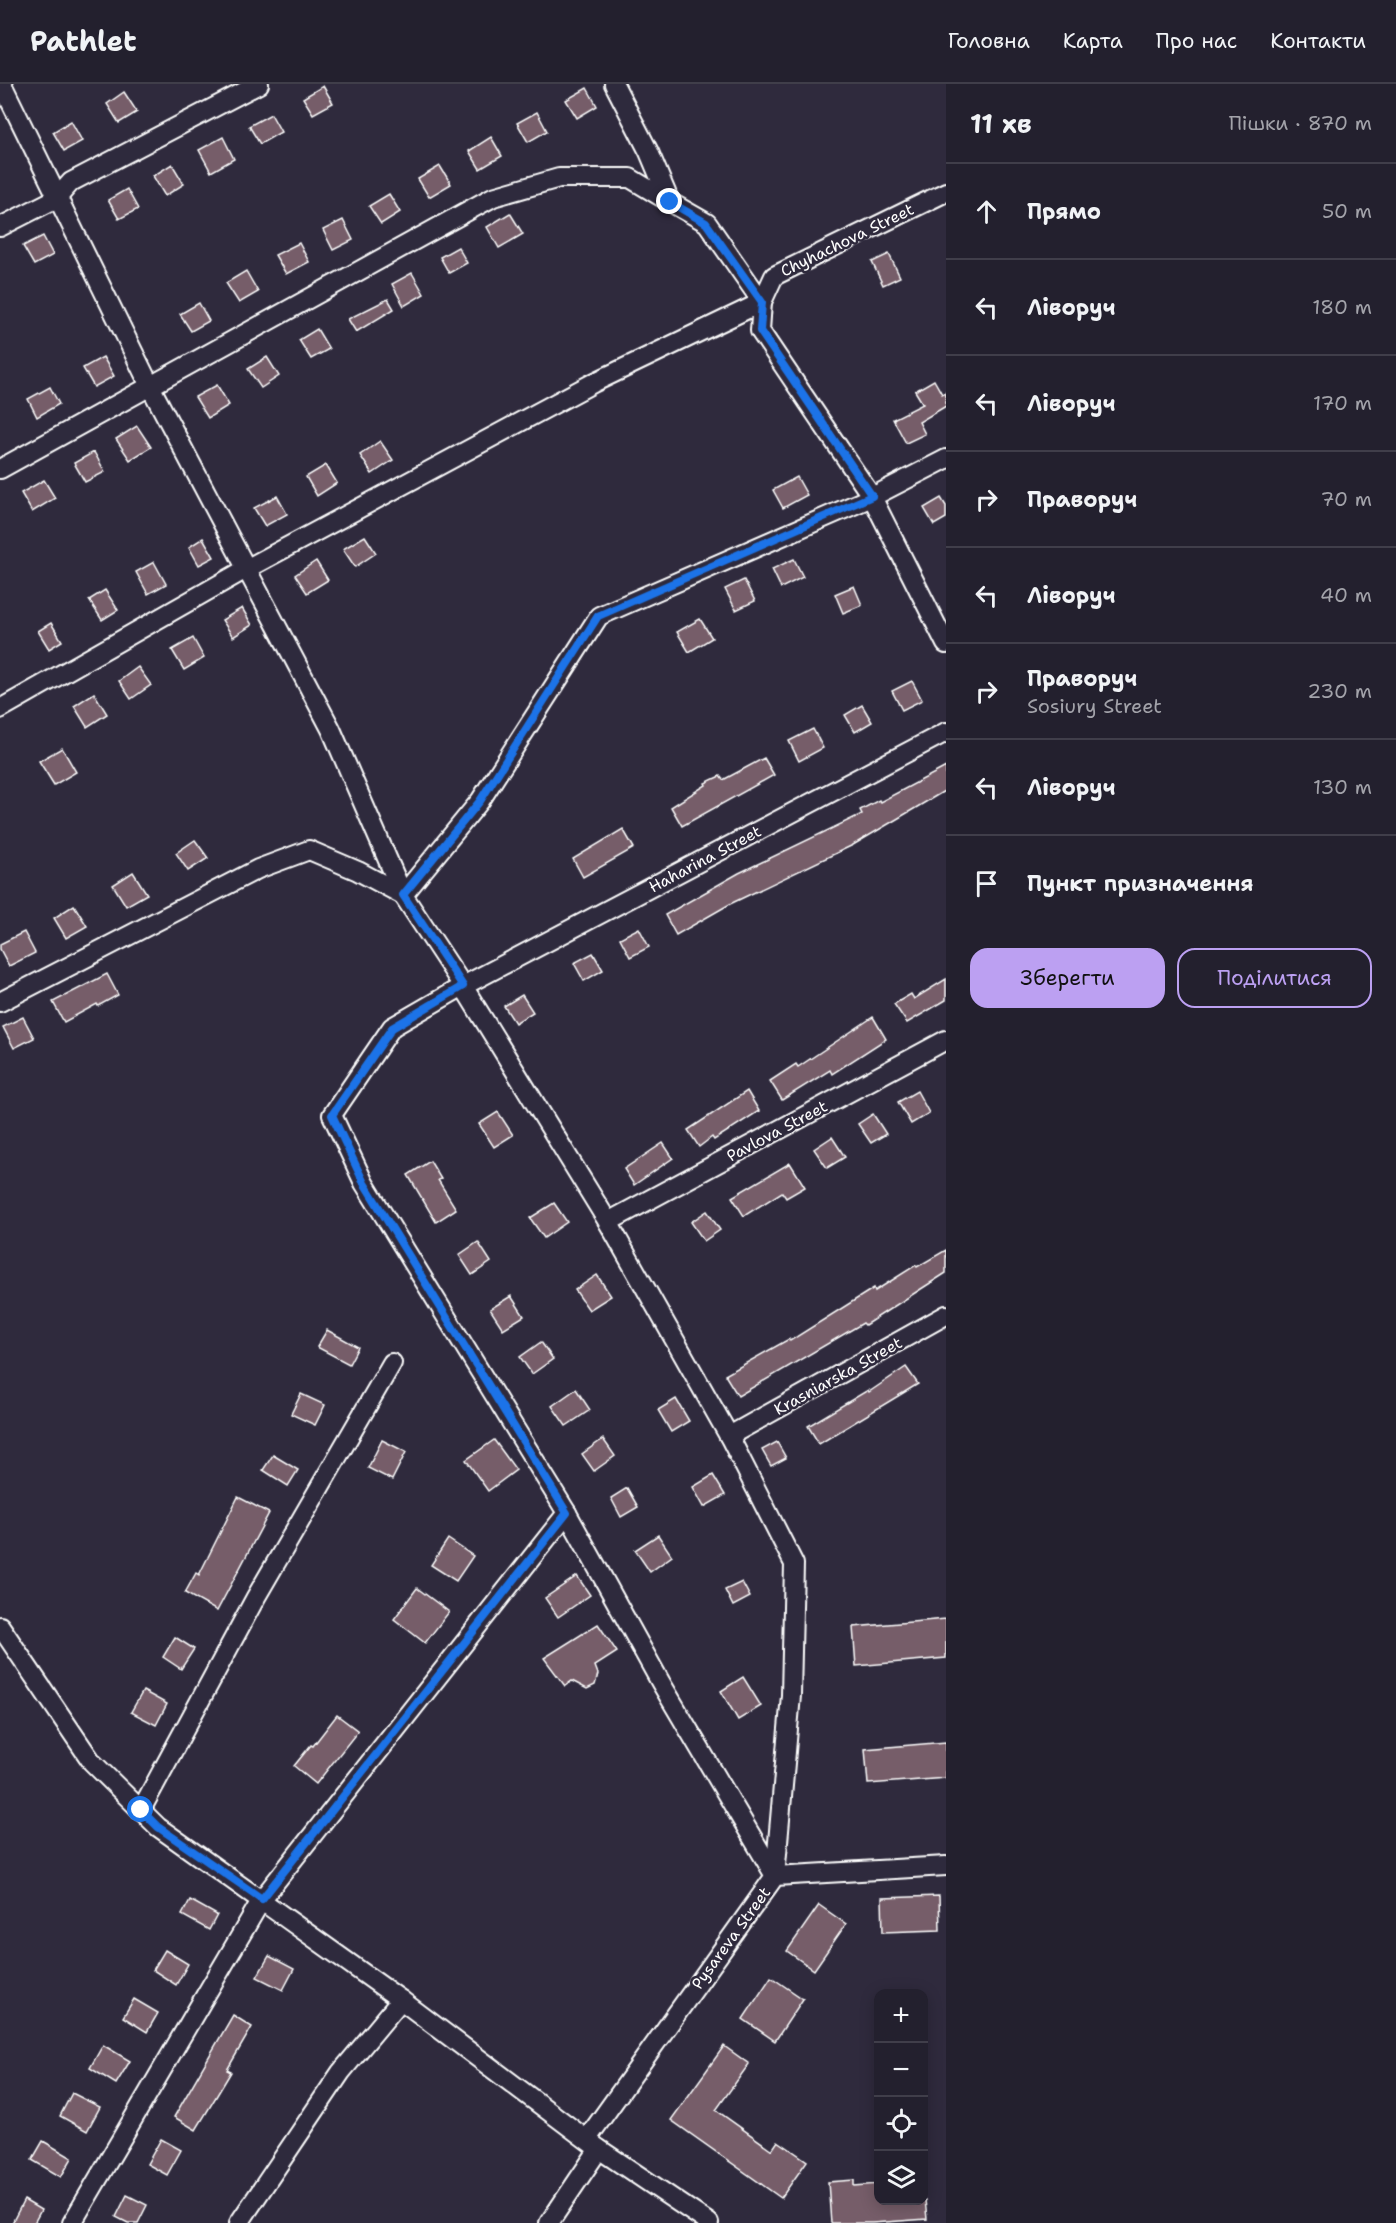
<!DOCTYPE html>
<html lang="uk">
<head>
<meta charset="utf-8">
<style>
	:root { --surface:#23202e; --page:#2f2d3a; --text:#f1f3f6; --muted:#a3a3aa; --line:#403e4a; --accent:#bca0f2 }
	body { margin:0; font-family:"Shantell Sans",sans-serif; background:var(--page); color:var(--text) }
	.controls { position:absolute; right:18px; bottom:18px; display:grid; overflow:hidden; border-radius:12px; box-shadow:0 3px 15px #0003 }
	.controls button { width:54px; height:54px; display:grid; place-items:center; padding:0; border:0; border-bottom:2px solid var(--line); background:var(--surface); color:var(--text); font:30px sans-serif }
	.stop { position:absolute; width:18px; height:18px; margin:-14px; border:4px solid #1a73e8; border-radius:50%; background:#fff }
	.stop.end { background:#1a73e8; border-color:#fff; box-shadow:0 2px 6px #0008 }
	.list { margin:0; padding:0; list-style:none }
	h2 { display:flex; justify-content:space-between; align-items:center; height:78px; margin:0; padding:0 24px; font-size:26px }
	h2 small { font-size:20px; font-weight:400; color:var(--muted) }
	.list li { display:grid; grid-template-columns:39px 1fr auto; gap:18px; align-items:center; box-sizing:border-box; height:96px; padding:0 24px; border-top:2px solid var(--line) }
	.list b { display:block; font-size:22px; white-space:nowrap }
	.list p { margin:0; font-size:20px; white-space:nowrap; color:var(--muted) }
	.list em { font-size:20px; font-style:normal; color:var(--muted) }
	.actions { display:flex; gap:12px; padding:18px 24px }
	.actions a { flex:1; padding:14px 0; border:2px solid var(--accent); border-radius:18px; text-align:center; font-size:21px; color:var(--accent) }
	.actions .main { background:var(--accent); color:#111 }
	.icon { flex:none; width:33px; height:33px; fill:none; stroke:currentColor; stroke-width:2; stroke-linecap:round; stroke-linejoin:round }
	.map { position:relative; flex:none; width:946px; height:2139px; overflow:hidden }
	header { display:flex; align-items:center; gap:36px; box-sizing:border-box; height:84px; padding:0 30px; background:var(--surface); border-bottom:2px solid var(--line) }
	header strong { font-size:28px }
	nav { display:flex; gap:33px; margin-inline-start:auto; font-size:21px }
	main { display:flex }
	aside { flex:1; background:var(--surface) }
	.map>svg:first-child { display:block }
</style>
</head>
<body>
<header>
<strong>Pathlet</strong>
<nav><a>Головна</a><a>Карта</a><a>Про нас</a><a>Контакти</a></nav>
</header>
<main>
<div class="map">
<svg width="946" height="2139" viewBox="0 0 946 2139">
	<rect width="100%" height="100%" fill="#2f2a3d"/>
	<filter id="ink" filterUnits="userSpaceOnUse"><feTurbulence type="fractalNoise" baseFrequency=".0167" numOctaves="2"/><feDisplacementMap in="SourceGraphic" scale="12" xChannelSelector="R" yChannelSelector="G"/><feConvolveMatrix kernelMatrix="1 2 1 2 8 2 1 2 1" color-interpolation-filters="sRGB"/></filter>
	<g filter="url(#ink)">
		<g fill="#765d69" stroke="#fff" stroke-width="1.5">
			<path d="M323 2 333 19 313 30 303 14Z"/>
			<path d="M587 4 597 22 577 34 566 16Z"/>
			<path d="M124 8 137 28 119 39 107 20Z"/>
			<path d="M537 28 547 47 528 58 517 39Z"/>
			<path d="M271 30 281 48 260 60 249 42Z"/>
			<path d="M71 37 82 57 64 67 53 48Z"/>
			<path d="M223 53 234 75 211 88 199 66Z"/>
			<path d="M491 53 502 72 480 85 469 67Z"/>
			<path d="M172 80 184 100 165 112 153 92Z"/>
			<path d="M440 82 451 100 429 113 418 95Z"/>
			<path d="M127 105 138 125 119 135 108 116Z"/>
			<path d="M389 110 400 128 381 140 369 122Z"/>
			<path d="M510 129 523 150 499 164 487 143Z"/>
			<path d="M343 136 353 156 333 166 323 146Z"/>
			<path d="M43 152 53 171 34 181 23 162Z"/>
			<path d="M299 159 309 178 286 190 275 171Z"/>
			<path d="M458 163 467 179 449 189 440 173Z"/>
			<path d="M889 170 900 193 883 201 872 178Z"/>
			<path d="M246 187 258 208 239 219 226 199Z"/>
			<path d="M412 189 424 210 404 222 392 200Z"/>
			<path d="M388 215 394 225 356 248 348 235Z"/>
			<path d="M199 219 209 237 191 247 180 230Z"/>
			<path d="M317 245 329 265 311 275 299 256Z"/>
			<path d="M103 273 114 292 94 303 83 284Z"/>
			<path d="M267 273 279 292 261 304 248 285Z"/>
			<path d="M934 296 942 310 946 308V322L919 338 925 350 906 359 893 335 923 320 915 307Z"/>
			<path d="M217 301 229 321 208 334 195 313Z"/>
			<path d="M50 303 59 320 37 333 28 315Z"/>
			<path d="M137 342 151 363 130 376 116 355Z"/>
			<path d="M380 357 393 376 372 390 360 371Z"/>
			<path d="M94 368 105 388 85 398 74 379Z"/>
			<path d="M326 381 337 399 317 412 306 393Z"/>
			<path d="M797 393 807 411 783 424 773 406Z"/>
			<path d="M44 396 55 414 32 428 21 409Z"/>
			<path d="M277 412 287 430 265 442 254 424Z"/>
			<path d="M941 414 946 422V434L934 441 924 424Z"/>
			<path d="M365 452 376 469 355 483 343 465Z"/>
			<path d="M203 454 214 473 199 481 189 463Z"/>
			<path d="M794 475 803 493 781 504 772 485Z"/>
			<path d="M316 477 328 496 307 509 295 491Z"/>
			<path d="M154 478 166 500 148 510 136 488Z"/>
			<path d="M744 496 755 517 736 526 725 505Z"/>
			<path d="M854 502 862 521 843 529 835 510Z"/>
			<path d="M105 506 118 526 102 536 89 516Z"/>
			<path d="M242 524 252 541 233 553 222 536Z"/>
			<path d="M700 535 712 554 689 568 677 548Z"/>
			<path d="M51 539 62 557 49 565 38 547Z"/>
			<path d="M193 554 204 574 184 586 172 566Z"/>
			<path d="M138 583 151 601 131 615 119 597Z"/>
			<path d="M912 597 922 616 902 626 892 607Z"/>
			<path d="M94 609 107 630 87 643 74 622Z"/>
			<path d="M862 621 872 638 855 648 845 631Z"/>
			<path d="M813 645 823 664 799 677 789 657Z"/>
			<path d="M62 664 76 688 54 701 39 677Z"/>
			<path d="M764 674 774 691 682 742 671 723 706 701 705 699 720 692 723 696Z"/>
			<path d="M946 683V706L853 761 730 820 676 851 665 831 739 789 862 730 860 726 879 716 880 718Z"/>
			<path d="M623 745 634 764 583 793 573 775Z"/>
			<path d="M195 756 208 774 188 787 176 769Z"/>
			<path d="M133 788 147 810 126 822 113 801Z"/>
			<path d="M74 821 87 842 66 854 54 834Z"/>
			<path d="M639 844 649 863 630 873 620 854Z"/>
			<path d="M24 848 35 869 9 882 0 865V860Z"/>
			<path d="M593 869 603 886 584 897 574 879Z"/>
			<path d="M107 890 118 911 98 922 97 920 64 938 53 918Z"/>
			<path d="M946 895V916L907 939 894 920 911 910 914 915Z"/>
			<path d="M522 911 533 928 515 939 504 922Z"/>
			<path d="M23 933 34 954 14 964 3 943Z"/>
			<path d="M873 933 886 955 832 990 830 986 782 1016 770 997 796 980 798 983Z"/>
			<path d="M747 1007 759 1027 714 1056 712 1053 699 1063 688 1046Z"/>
			<path d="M917 1007 929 1029 911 1040 898 1018Z"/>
			<path d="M498 1028 513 1051 494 1063 479 1040Z"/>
			<path d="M873 1030 886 1050 871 1059 858 1040Z"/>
			<path d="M832 1053 845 1073 827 1084 814 1065Z"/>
			<path d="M663 1059 673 1074 634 1101 624 1085Z"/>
			<path d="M430 1077 441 1095 438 1096 456 1125 436 1138 408 1091Z"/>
			<path d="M790 1079 805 1103 786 1114 782 1108 744 1132 732 1113Z"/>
			<path d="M554 1119 567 1138 544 1154 530 1134Z"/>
			<path d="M707 1127 720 1146 704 1157 691 1138Z"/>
			<path d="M478 1158 491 1178 472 1191 459 1171Z"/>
			<path d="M946 1166V1189L865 1241 863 1239 738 1312 725 1291 789 1255 790 1257 874 1204 875 1207 916 1181 917 1183Z"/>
			<path d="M597 1191 611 1212 589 1226 575 1206Z"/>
			<path d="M511 1212 524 1232 503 1245 490 1225Z"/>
			<path d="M327 1246 358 1263 349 1280 317 1263Z"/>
			<path d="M541 1258 553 1275 532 1290 520 1273Z"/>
			<path d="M906 1283 918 1300 819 1360 808 1342 868 1306 869 1308Z"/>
			<path d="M576 1305 590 1326 566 1342 552 1322Z"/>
			<path d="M301 1310 325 1321 315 1341 291 1330Z"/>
			<path d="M676 1315 689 1337 671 1348 658 1326Z"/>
			<path d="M603 1355 615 1372 594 1387 582 1370Z"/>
			<path d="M382 1356 406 1368 392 1396 368 1384Z"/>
			<path d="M494 1356 516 1386 488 1407 466 1376Z"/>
			<path d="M777 1358 786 1374 771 1382 762 1366Z"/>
			<path d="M273 1371 298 1386 288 1402 263 1386Z"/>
			<path d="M713 1391 725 1411 704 1423 693 1403Z"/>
			<path d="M627 1404 638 1423 621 1433 611 1414Z"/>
			<path d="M238 1413 269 1429 217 1527 185 1509 196 1489 199 1491Z"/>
			<path d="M658 1451 672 1472 650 1488 635 1466Z"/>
			<path d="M448 1455 473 1472 456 1497 431 1481Z"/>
			<path d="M577 1492 590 1511 558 1533 545 1514Z"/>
			<path d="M742 1498 750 1513 733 1522 725 1506Z"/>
			<path d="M417 1504 449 1528 425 1559 394 1535Z"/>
			<path d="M946 1535V1574L856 1582 853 1543Z"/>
			<path d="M598 1540 617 1568 595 1582 598 1590 595 1601 587 1605 572 1597 565 1602 544 1574Z"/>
			<path d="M175 1553 194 1565 181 1585 163 1573Z"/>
			<path d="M743 1593 761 1622 738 1636 721 1607Z"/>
			<path d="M143 1607 167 1620 156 1641 131 1628Z"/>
			<path d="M337 1631 358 1647 316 1700 294 1682 311 1661 313 1662Z"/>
			<path d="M946 1658V1694L868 1700 865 1665Z"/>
			<path d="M939 1812 940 1846 883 1848 882 1814Z"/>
			<path d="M190 1816 217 1831 209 1846 182 1831Z"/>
			<path d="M819 1821 846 1840 814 1886 787 1867Z"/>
			<path d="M165 1866 188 1880 176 1901 153 1886Z"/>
			<path d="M269 1872 294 1885 283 1906 257 1893Z"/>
			<path d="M771 1893 803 1915 775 1957 743 1935Z"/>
			<path d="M134 1915 158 1929 147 1948 123 1933Z"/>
			<path d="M233 1931 252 1943 227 1986 231 1988 196 2046 174 2033Z"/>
			<path d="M103 1961 130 1977 116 2000 90 1984Z"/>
			<path d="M724 1962 749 1980 716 2026 772 2066 778 2057 807 2077 781 2114 671 2036Z"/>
			<path d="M72 2009 100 2023 87 2047 60 2032Z"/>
			<path d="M161 2055 181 2066 167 2091 147 2080Z"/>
			<path d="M43 2057 72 2074 61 2093 32 2076Z"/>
			<path d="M854 2096V2102L879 2100V2116H925L927 2135 872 2139H831L828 2098Z"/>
			<path d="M127 2111 147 2121 138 2139H128L116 2133Z"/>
			<path d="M24 2116 41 2126 34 2139H12Z"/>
		</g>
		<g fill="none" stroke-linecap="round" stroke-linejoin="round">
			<defs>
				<g id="minor">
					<path d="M2 0 150 302 331 645 403 811 463 902 608 1138 729 1352 794 1480 791 1611 775 1792"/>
					<path d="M614 0 649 68 670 118 707 139 762 218 760 247 872 413 946 560"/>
					<path d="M0 143 57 114 71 98 259 0"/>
					<path d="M0 385 493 113 559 94H630L670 118"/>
					<path d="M0 625 246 485 593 299 762 218 774 192 946 108"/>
					<path d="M0 918 258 785 309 766 358 787 403 811 480 717 599 532 872 413 946 375"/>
					<path d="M608 1138 946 956"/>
					<path d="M729 1352 946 1231"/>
					<path d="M0 1542 92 1678 158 1743 401 1916 599 2065 709 2139"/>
					<path d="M141 1726 256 1513 392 1279"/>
					<path d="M775 1792 661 1599 567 1429 364 1099 332 1031 392 943 463 902 946 648"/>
					<path d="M587 2055 775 1792 946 1782"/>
					<path d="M72 2139 262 1815 567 1429"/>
					<path d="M239 2139 341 1988 401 1916"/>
					<path d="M549 2139 599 2065"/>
				</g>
			</defs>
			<use href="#minor" stroke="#fff" stroke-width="22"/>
			<use href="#minor" stroke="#2f2a3d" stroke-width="18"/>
		</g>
	</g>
	<g fill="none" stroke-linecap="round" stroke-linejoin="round" filter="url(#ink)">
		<path stroke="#1a73e8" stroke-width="8" d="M141 1726 158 1743 262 1815 567 1429 364 1099 332 1031 392 944 463 902 403 811 480 717 598 532 872 412 760 247 762 218 706 139 670 118"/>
	</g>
	<g text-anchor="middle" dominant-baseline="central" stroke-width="5" stroke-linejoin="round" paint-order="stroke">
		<g font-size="16" fill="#fff" stroke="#2f2a3d">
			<text transform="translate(847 156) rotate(-26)">Chyhachova Street</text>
			<text transform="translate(705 775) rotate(-28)">Haharina Street</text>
			<text transform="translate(777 1047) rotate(-28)">Pavlova Street</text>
			<text transform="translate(838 1292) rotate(-29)">Krasniarska Street</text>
			<text transform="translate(731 1854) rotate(-54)">Pysareva Street</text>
		</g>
	</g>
</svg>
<div class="controls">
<button>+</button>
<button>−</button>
<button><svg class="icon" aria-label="locate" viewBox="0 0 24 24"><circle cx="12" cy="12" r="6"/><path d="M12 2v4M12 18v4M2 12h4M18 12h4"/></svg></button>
<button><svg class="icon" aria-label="layers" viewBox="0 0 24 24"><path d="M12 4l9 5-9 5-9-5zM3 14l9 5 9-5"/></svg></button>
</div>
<div class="stop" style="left:141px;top:1726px"></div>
<div class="stop end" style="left:670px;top:118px"></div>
</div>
<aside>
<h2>11 хв<small>Пішки · 870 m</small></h2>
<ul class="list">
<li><svg class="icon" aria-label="ahead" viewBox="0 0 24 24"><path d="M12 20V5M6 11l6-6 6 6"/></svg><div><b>Прямо</b></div><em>50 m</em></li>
<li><svg class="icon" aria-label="left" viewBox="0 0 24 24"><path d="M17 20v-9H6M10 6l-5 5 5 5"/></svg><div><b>Ліворуч</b></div><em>180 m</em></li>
<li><svg class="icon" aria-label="left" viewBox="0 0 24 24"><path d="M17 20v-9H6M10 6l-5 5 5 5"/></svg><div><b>Ліворуч</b></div><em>170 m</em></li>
<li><svg class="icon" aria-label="right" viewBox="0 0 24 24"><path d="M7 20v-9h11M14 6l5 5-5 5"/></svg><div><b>Праворуч</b></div><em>70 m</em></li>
<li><svg class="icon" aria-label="left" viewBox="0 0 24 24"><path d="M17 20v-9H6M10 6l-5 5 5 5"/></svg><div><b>Ліворуч</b></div><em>40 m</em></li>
<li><svg class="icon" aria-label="right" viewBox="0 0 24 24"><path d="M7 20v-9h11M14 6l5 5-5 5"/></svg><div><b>Праворуч</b><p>Sosiury Street</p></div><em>230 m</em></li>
<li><svg class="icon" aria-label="left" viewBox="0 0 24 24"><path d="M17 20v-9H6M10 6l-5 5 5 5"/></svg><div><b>Ліворуч</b></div><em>130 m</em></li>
<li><svg class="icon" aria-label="arrive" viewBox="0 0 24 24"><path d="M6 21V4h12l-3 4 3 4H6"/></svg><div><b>Пункт призначення</b></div></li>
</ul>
<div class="actions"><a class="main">Зберегти</a><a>Поділитися</a></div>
</aside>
</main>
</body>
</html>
